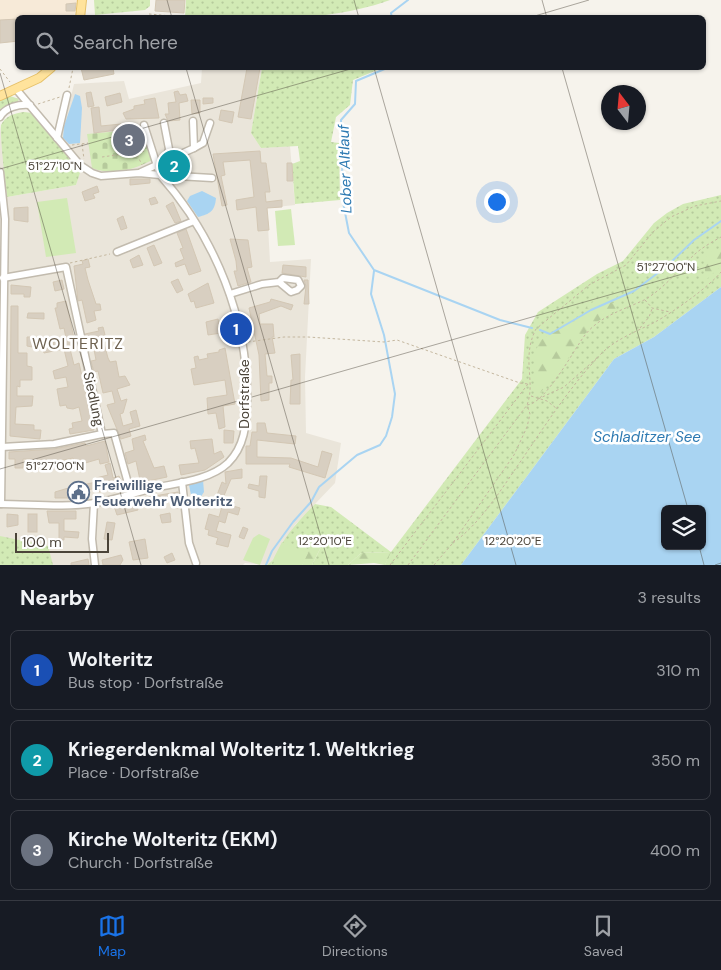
<!DOCTYPE html>
<html lang="en">
<head>
<meta charset="utf-8">
<style>
	:root { --surface:#171b24; --page:#242831; --text:#f1f3f6; --muted:#9ea1a6; --line:#363941; --accent:#1a73e8 }
	body { margin:0; font-family:"DM Sans",sans-serif; background:var(--page); color:var(--text) }
	.controls { position:absolute; right:15px; bottom:15px; display:grid; overflow:hidden; border-radius:8px; box-shadow:0 1px 4px #0004 }
	.controls button { width:45px; height:45px; display:grid; place-items:center; padding:0; border:0; border-bottom:1px solid var(--line); background:var(--surface); color:var(--text); font:25px sans-serif }
	.compass { position:absolute; left:601px; top:85px; width:45px; height:45px; border-radius:50%; background:var(--surface); box-shadow:0 1px 4px #0004; rotate:344deg }
	.scale { position:absolute; left:15px; bottom:12px; width:94px; box-sizing:border-box; padding-left:5px; border:2px solid #4b4439; border-top:0; font-size:14px; line-height:18px; white-space:nowrap; color:#4b4439; -webkit-text-stroke:4px #fff; paint-order:stroke }
	.you { position:absolute; left:496px; top:201px; width:18px; height:18px; margin:-12px; border:4px solid #fff; border-radius:50%; background:#1a73e8; box-shadow:0 0 0 8px #1a73e833 }
	.badge { display:grid; place-items:center; width:32px; height:32px; border-radius:50%; background:var(--accent); color:#fff; font-size:16px; font-weight:700 }
	.pin { position:absolute; translate:-50% -50%; border:2px solid #fff; box-shadow:0 1px 5px #0006 }
	.list { margin:0; padding:0; list-style:none }
	h2 { display:flex; justify-content:space-between; align-items:center; height:65px; margin:0; padding:0 20px; font-size:21px }
	h2 small { font-size:16px; font-weight:400; color:var(--muted) }
	.list li { display:grid; grid-template-columns:32px 1fr auto; gap:15px; align-items:center; box-sizing:border-box; height:80px; margin:0 10px 10px; padding:0 10px; border:1px solid var(--line); border-radius:8px }
	.list b { display:block; font-size:19px; white-space:nowrap }
	.list p { margin:0; font-size:16px; white-space:nowrap; color:var(--muted) }
	.list em { font-size:16px; font-style:normal; color:var(--muted) }
	.icon { flex:none; width:28px; height:28px; fill:none; stroke:currentColor; stroke-width:2; stroke-linecap:round; stroke-linejoin:round }
	.map { position:relative; flex:none; width:721px; height:565px; overflow:hidden }
	.search { position:absolute; background:var(--surface); box-shadow:0 1px 4px #0004; left:15px; right:15px; top:15px; height:55px; display:flex; align-items:center; gap:12px; box-sizing:border-box; padding:0 18px; border-radius:8px; color:var(--muted); font-size:19px }
	.sheet { height:335px; background:var(--surface) }
	nav { display:flex; justify-content:space-around; align-items:center; box-sizing:border-box; height:70px; border-top:1px solid var(--line); background:var(--surface); font-size:14px; color:var(--muted) }
	nav a { display:grid; justify-items:center; gap:2px }
	nav .on { color:var(--accent) }
	.map>svg:first-child { display:block }
</style>
</head>
<body>
<div class="map">
<svg width="721" height="565" viewBox="0 0 721 565">
	<defs>
		<pattern id="grass-dots" width="8" height="8" patternUnits="userSpaceOnUse" patternTransform="scale(1.25)"><rect width="8" height="8" fill="#d2eab5"/><path d="M2 2h.1M6 6h.1" fill="none" stroke="#b6ca9c" stroke-width="1.8" stroke-linecap="round"/></pattern>
		<pattern id="forest-firs" width="22" height="20" patternUnits="userSpaceOnUse" patternTransform="scale(1.25)"><rect width="22" height="20" fill="#d2eab5"/><path d="M5 1l3.5 6h-7zM16 11l3.5 6h-7z" fill="#b6ca9c"/></pattern>
		<pattern id="cemetery-stones" width="16" height="16" patternUnits="userSpaceOnUse" patternTransform="scale(1.25)"><rect width="16" height="16" fill="#d2eab5"/><path d="M2 7V4a2 2 0 0 1 4 0v3zM10 15v-3a2 2 0 0 1 4 0v3z" fill="#b6ca9c"/></pattern>
	</defs>
	<rect width="100%" height="100%" fill="#f6f3ec"/>
	<path fill="#eae5da" d="M202 68H262L251 133 261 148 290 146 295 205 267 208 270 262 311 259 305 377 306 433 341 443 335 483 295 525 273 560 267 565 245 563 243 565H53L0 536V123L7 197 76 185 83 162 61 138 74 84 124 81 129 99 201 83Z"/>
	<path fill="#f7ead8" d="M0 0H78L74 17 18 18 17 42 0 43Z"/>
	<g fill="url(#grass-dots)">
		<path d="M94 0H150V6L145 10 95 15Z"/>
		<path d="M186 0H390C324 24 253 18 185 17Z"/>
		<path d="M262 68H382L353 80 350 105 336 117 331 142 339 143 340 200 295 204 292 164 300 161 298 146 261 148 251 133Z"/>
		<path d="M10 96 19 99 17 103 0 109V100Z"/>
		<path d="M24 112 32 113 81 170 76 185 7 197C5 181 0 138 1 125 5 116 15 113 24 112Z"/>
		<path d="M721 195V287L654 337 614 359 461 565H385L390 552 361 553 348 565H312L323 543 315 538 302 565H271C281 540 297 522 315 504L331 507 391 552 522 379 525 335 538 312 597 274 623 261 654 223 667 213 683 204Z"/>
		<path d="M0 536 48 546 53 565H0Z"/>
	</g>
	<g fill="url(#forest-firs)">
		<path d="M721 248V266L706 280 704 260 709 252Z"/>
		<path d="M600 297 615 304 616 310 595 323 584 335 558 373 540 393H535L534 359 539 341 584 314 586 307Z"/>
		<path d="M314 538 323 543 312 565H302Z"/>
		<path d="M391 552 385 565 374 563 348 565 361 553Z"/>
	</g>
	<path fill="url(#cemetery-stones)" d="M143 129 152 160C133 170 112 176 92 168L87 134Z"/>
	<g fill="#d2eab5">
		<path d="M67 198 76 253 46 257 37 202Z"/>
		<path d="M291 209 295 245 278 246 275 211Z"/>
		<path d="M259 534 270 539 260 565 243 560 253 538Z"/>
		<path d="M282 542 308 553 302 565H280L273 561 271 565H267L273 560Z"/>
	</g>
	<g fill="#a9d4f2" fill-rule="evenodd">
		<path d="M75 94 80 96 82 108 80 143 69 144 63 138 64 126Z"/>
		<path d="M202 191 216 198C215 211 210 214 198 217L187 201 190 196Z"/>
		<path d="M721 287V565H461L614 359 654 337ZM665 509H702V546H665Z"/>
		<path d="M203 480 204 492 200 498 192 500 189 485Z"/>
	</g>
	<g fill="none" stroke-linecap="round" stroke-linejoin="round">
		<g stroke="#a9d4f2" stroke-width="2">
			<path d="M392 18 391 13 408 0"/>
			<path d="M387 68 356 81 355 104 341 120 343 202 349 233 374 270 500 320 532 328"/>
			<path d="M540 330 550 334 591 310 634 291 667 266 694 240 721 221"/>
			<path d="M266 565 272 551 293 522 311 502 319 487 357 455 380 445 386 436 392 417 395 394 384 335 371 294 374 271"/>
		</g>
	</g>
	<g fill="#d8cfc1" stroke="#d3c7b4">
		<path d="M156 0H185L184 13 155 11Z"/>
		<path d="M76 3 75 11H66V4Z"/>
		<path d="M18 19V41L0 43V20Z"/>
		<path d="M81 68H113L114 74 84 80Z"/>
		<path d="M247 68H260L251 119 238 117Z"/>
		<path d="M178 91 180 95 186 94 188 101 179 103 180 120 168 121 165 114H169L168 103 176 102 174 92Z"/>
		<path d="M91 92 94 106 88 107 86 93Z"/>
		<path d="M120 93 122 102 107 106 105 97Z"/>
		<path d="M155 98 159 118 126 119 123 113 134 109V106L145 104 144 100Z"/>
		<path d="M203 98H213V103L203 104Z"/>
		<path d="M191 100H200V113L192 114Z"/>
		<path d="M99 107 101 126 121 124 122 134 135 133 140 137V143L119 146 117 130 94 133 91 108Z"/>
		<path d="M221 110 234 112 232 123 219 120Z"/>
		<path d="M260 151 261 163H266L270 192H265L266 202 282 200V207L267 208 269 230 258 231 256 207 237 210 236 200 254 197 250 160 223 162 225 175 221 176 227 205 222 206 213 154Z"/>
		<path d="M287 163H292L293 181H287Z"/>
		<path d="M130 179H150V183L130 185Z"/>
		<path d="M97 186 99 192 93 194 95 198 85 201 82 192Z"/>
		<path d="M155 197 158 203 151 205 149 199Z"/>
		<path d="M173 202 181 221 175 223 166 206Z"/>
		<path d="M28 207V222L14 220V208Z"/>
		<path d="M123 216 127 228 121 230 117 219Z"/>
		<path d="M186 229 201 271 189 275 185 264 176 267 175 263 184 259 180 249 183 248 177 233Z"/>
		<path d="M230 239 248 240 252 267 247 268 251 282 238 286 234 271H237L236 261Z"/>
		<path d="M154 245 162 263 154 266 147 248Z"/>
		<path d="M139 255 143 265 133 268 130 260Z"/>
		<path d="M88 259 90 267 85 268 88 280 96 304H100L101 310 94 311 96 320 87 323 82 300 78 301 74 266 83 264 82 261Z"/>
		<path d="M283 265 306 267V277L282 273Z"/>
		<path d="M178 279 183 290 177 293 171 282Z"/>
		<path d="M62 280 64 289 55 291 53 282Z"/>
		<path d="M304 280H308L309 304H304L306 286Z"/>
		<path d="M208 283 214 303 196 308 194 301 191 302 188 294Z"/>
		<path d="M11 285 31 287 30 297H24V294H11Z"/>
		<path d="M271 299 293 305 291 310 281 306 259 314 260 324H273L274 337H272L275 353 265 354 267 376H272V383H269V400L261 401 259 355 249 308 270 302Z"/>
		<path d="M66 301 76 348 70 349 74 365 79 363 94 430 70 434 69 429 73 428 72 423 82 421 79 407 73 409 67 408 66 405 60 406 57 389 68 387 66 377 55 379 53 371 68 366 64 349 44 353 43 349 54 346 53 342 66 338 64 328 60 329 55 308H57V303Z"/>
		<path d="M11 306H18V353H27V366L32 367V380H20V387L17 386V396H33L32 406 16 407 15 424 34 425V430H41L40 439 10 436Z"/>
		<path d="M28 313H44V319L27 318Z"/>
		<path d="M218 319 221 333 208 335 206 322Z"/>
		<path d="M103 327 105 335 102 336 108 358 110 362 116 361 119 377 125 376 130 385 117 389 121 401 127 399 123 413 120 414 123 426 133 423 130 412 136 410 140 426 129 429 131 436 121 439 107 405 115 403 112 391 103 393 98 371 94 372 91 361 96 360 93 344 88 345 85 334 99 331 98 328Z"/>
		<path d="M27 337H33L32 347 27 346Z"/>
		<path d="M225 348 235 404 223 406 225 427 219 429 216 413 208 414 207 398 227 395 225 380 194 385 191 369 196 368 194 357 198 356 199 360 208 358 207 354 219 352V350Z"/>
		<path d="M300 354V404H290L291 380H293L291 355Z"/>
		<path d="M257 423H265L267 433 296 436 295 444 257 440V457L291 458 318 467 322 451 332 454 325 478 289 467 290 464H246V446H250L252 432H257Z"/>
		<path d="M224 430 234 431 233 443H224Z"/>
		<path d="M145 435 146 440 143 441 154 468 164 466 167 477 143 482 140 480 136 461 128 464 125 453 134 450 132 439Z"/>
		<path d="M212 439 214 454 221 451 224 457 205 470 181 475 179 465 199 463 195 448 191 449 190 441Z"/>
		<path d="M105 441 109 462 100 464 99 459 75 466 73 458 34 466 33 459H23V468H15V459H9V452L54 449 85 443 86 446Z"/>
		<path d="M110 463 113 478 119 476 124 487 99 492 98 488 87 490 88 495 81 497 78 486 96 482V478L108 475 105 465Z"/>
		<path d="M242 469V478L231 479 220 505 214 503 222 482 226 484 225 472Z"/>
		<path d="M260 476H267L265 498 259 497V491L248 488 249 484 259 486Z"/>
		<path d="M75 486 76 498H55V492Z"/>
		<path d="M178 492 180 508H175L174 499 159 500 160 504 150 506 148 497Z"/>
		<path d="M136 501 138 510 117 515 114 506Z"/>
		<path d="M223 503 240 508 238 515 228 512 225 523 219 521 216 531 231 535 228 547 216 544 218 538 208 535 209 530 205 529 209 514 219 517Z"/>
		<path d="M47 511H76V519H64V531L79 532 78 538 64 537V540H59V523H49Z"/>
		<path d="M170 513 171 522 162 523 160 515Z"/>
		<path d="M7 514 18 515V525L7 527Z"/>
		<rect x="28" y="514" width="9" height="18"/>
		<path d="M107 522 115 523 112 540 104 539Z"/>
		<path d="M243 527 248 529 244 539 239 537Z"/>
		<path d="M145 539 148 558 133 560 129 542Z"/>
		<path d="M172 553 175 560 167 563 164 557Z"/>
		<path d="M121 555 123 560 120 565H103L102 560Z"/>
		<path d="M88 559 89 565H71V563Z"/>
	</g>
	<g fill="none" stroke-linecap="round" stroke-linejoin="round">
		<defs>
			<g id="minor">
				<path d="M0 117C5 107 19 104 30 105"/>
				<path d="M164 123 169 149 166 159"/>
				<path d="M144 125 160 175 212 178"/>
				<path d="M57 138 67 95"/>
				<path d="M194 148 203 143 210 123"/>
				<path d="M0 172 5 219 1 504"/>
				<path d="M141 172 194 148 193 121"/>
				<path d="M117 252 194 221"/>
				<path d="M230 294 262 284 279 282 291 292 297 290 301 286 298 280 283 278 279 282"/>
				<path d="M102 434 114 433 131 494"/>
				<path d="M2 447 54 444 102 434 66 267 3 278"/>
				<path d="M182 482 189 543 196 563"/>
				<path d="M94 503 92 539 95 565"/>
				<path d="M0 504C31 504 64 508 95 503 115 500 134 493 154 488 177 483 210 480 228 463 245 446 246 425 247 403 249 320 215 237 160 175L139 173 101 176 92 173 80 165 16 89"/>
			</g>
			<g id="major">
				<path d="M80 18 82 0"/>
				<path d="M0 96 39 78 51 68"/>
			</g>
		</defs>
		<use href="#minor" stroke="#c2bbae" stroke-width="9"/>
		<use href="#major" stroke="#e6c16a" stroke-width="10"/>
		<g stroke="#c4b79f" stroke-width="1" stroke-dasharray="2.5 2.5" stroke-linecap="butt">
			<path d="M149 14 182 17"/>
			<path d="M0 69 10 82"/>
			<path d="M69 88 73 68"/>
			<path d="M38 104 60 97"/>
			<path d="M82 144 84 159"/>
			<path d="M72 145 88 143"/>
			<path d="M133 146 142 165"/>
			<path d="M102 157 145 151"/>
			<path d="M70 263 110 254"/>
			<path d="M645 300 652 308 670 312"/>
			<path d="M640 328 649 317 652 309"/>
			<path d="M248 342 284 337H308L384 342 397 340 520 383 528 384"/>
			<path d="M531 396 547 401 556 408"/>
			<path d="M538 399 564 387 598 357"/>
			<path d="M453 543C478 525 497 496 514 471 541 432 567 390 600 355 615 339 636 332 655 322 672 313 709 287 721 272"/>
			<path d="M390 565 528 384"/>
			<path d="M408 565 527 405C536 382 521 358 536 329L589 285 626 265 653 232 671 217 695 206 721 201"/>
			<path d="M434 565 452 544 514 455 527 427 530 414 527 405C546 403 573 351 585 335 600 316 623 310 644 300 664 289 679 269 695 254 703 247 712 242 721 237"/>
		</g>
		<use href="#minor" stroke="#fff" stroke-width="6"/>
		<use href="#major" stroke="#ffe39c" stroke-width="8"/>
	</g>
	<path fill="none" stroke="#4b4439" stroke-width="1" stroke-opacity="0.45" d="M167 0 172 18M354 0 359 18M542 0 547 18M528 18 589 0M186 68 329 565M374 68 516 565M562 68 688 509M0 73 141 565M0 169 354 68M0 469 721 263M699 546 704 565M715 565 721 563"/>
	<defs>
		<symbol id="civic-ring" viewBox="-11 -11 22 22"><circle r="9.5" fill="#fff" stroke="#5c6f8a" stroke-width="1.5"/><path d="M-.6-6.5H3V-4.5H.6V-3L4-1V1h2V6H-6V1h2V-1L-.6-3ZM-1.2 2.5V6h2.4V2.5Z" fill="#5c6f8a"/></symbol>
	</defs>
	<g fill-rule="evenodd">
		<use href="#civic-ring" x="66" y="480" width="25" height="25"/>
	</g>
	<g text-anchor="middle" dominant-baseline="central" stroke-width="5" stroke-linejoin="round" paint-order="stroke">
		<g font-size="14" fill="#4b4439" stroke="#fff">
			<text transform="translate(244 394) rotate(-90)">Dorfstraße</text>
			<text transform="translate(94 399) rotate(78)">Siedlung</text>
		</g>
		<g font-size="14" font-weight="bold" fill="#4e5e75" stroke="#fff" text-anchor="start">
			<text x="94" y="485">Freiwillige<tspan x="94" dy="16">Feuerwehr Wolteritz</tspan></text>
		</g>
		<g font-size="15" font-style="italic" fill="#2e7ab2" stroke="#fff">
			<text transform="translate(345 169) rotate(-92)">Lober Altlauf</text>
			<text x="647" y="437">Schladitzer See</text>
		</g>
		<g font-size="16" letter-spacing="1" fill="#6e6250" stroke="#fff">
			<text x="78" y="343">WOLTERITZ</text>
		</g>
	</g>
	<g font-size="12" text-anchor="middle" fill="#4b4439" stroke="#fff" stroke-width="5" stroke-linejoin="round" paint-order="stroke">
		<text x="55" y="170">51°27'10"N</text>
		<text x="666" y="271">51°27'00"N</text>
		<text x="55" y="470">51°27'00"N</text>
		<text x="325" y="545">12°20'10"E</text>
		<text x="513" y="545">12°20'20"E</text>
	</g>
</svg>
<div class="controls">
<button><svg class="icon" aria-label="layers" viewBox="0 0 24 24"><path d="M12 4l9 5-9 5-9-5zM3 14l9 5 9-5"/></svg></button>
</div>
<svg class="compass" viewBox="-18 -18 36 36"><path d="M0-13l5 13h-10z" fill="#e53935"/><path d="M0 13l5-13h-10z" fill="#9ea1a6"/></svg>
<div class="scale">100 m</div>
<div class="you"></div>
<div class="pin badge" style="left:236px;top:329px;background:#1a4fb4">1</div>
<div class="pin badge" style="left:174px;top:166px;background:#0f9aa8">2</div>
<div class="pin badge" style="left:129px;top:140px;background:#6b7280">3</div>
<div class="search"><svg class="icon" aria-label="search" viewBox="0 0 24 24"><circle cx="10" cy="10" r="6"/><path d="M15 15l6 6"/></svg>Search here</div>
</div>
<section class="sheet">
<h2>Nearby<small>3 results</small></h2>
<ul class="list">
<li><span class="badge" style="background:#1a4fb4">1</span><div><b>Wolteritz</b><p>Bus stop · Dorfstraße</p></div><em>310 m</em></li>
<li><span class="badge" style="background:#0f9aa8">2</span><div><b>Kriegerdenkmal Wolteritz 1. Weltkrieg</b><p>Place · Dorfstraße</p></div><em>350 m</em></li>
<li><span class="badge" style="background:#6b7280">3</span><div><b>Kirche Wolteritz (EKM)</b><p>Church · Dorfstraße</p></div><em>400 m</em></li>
</ul>
</section>
<nav>
<a class="on"><svg class="icon" aria-label="map" viewBox="0 0 24 24"><path d="M3 6l6-2 6 2 6-2v14l-6 2-6-2-6 2zM9 4v14M15 6v14"/></svg>Map</a>
<a><svg class="icon" aria-label="directions" viewBox="0 0 24 24"><path d="M12 3l9 9-9 9-9-9zM9 14v-3h6M13 9l2 2-2 2"/></svg>Directions</a>
<a><svg class="icon" aria-label="saved" viewBox="0 0 24 24"><path d="M7 4h10v16l-5-4-5 4z"/></svg>Saved</a>
</nav>
</body>
</html>
